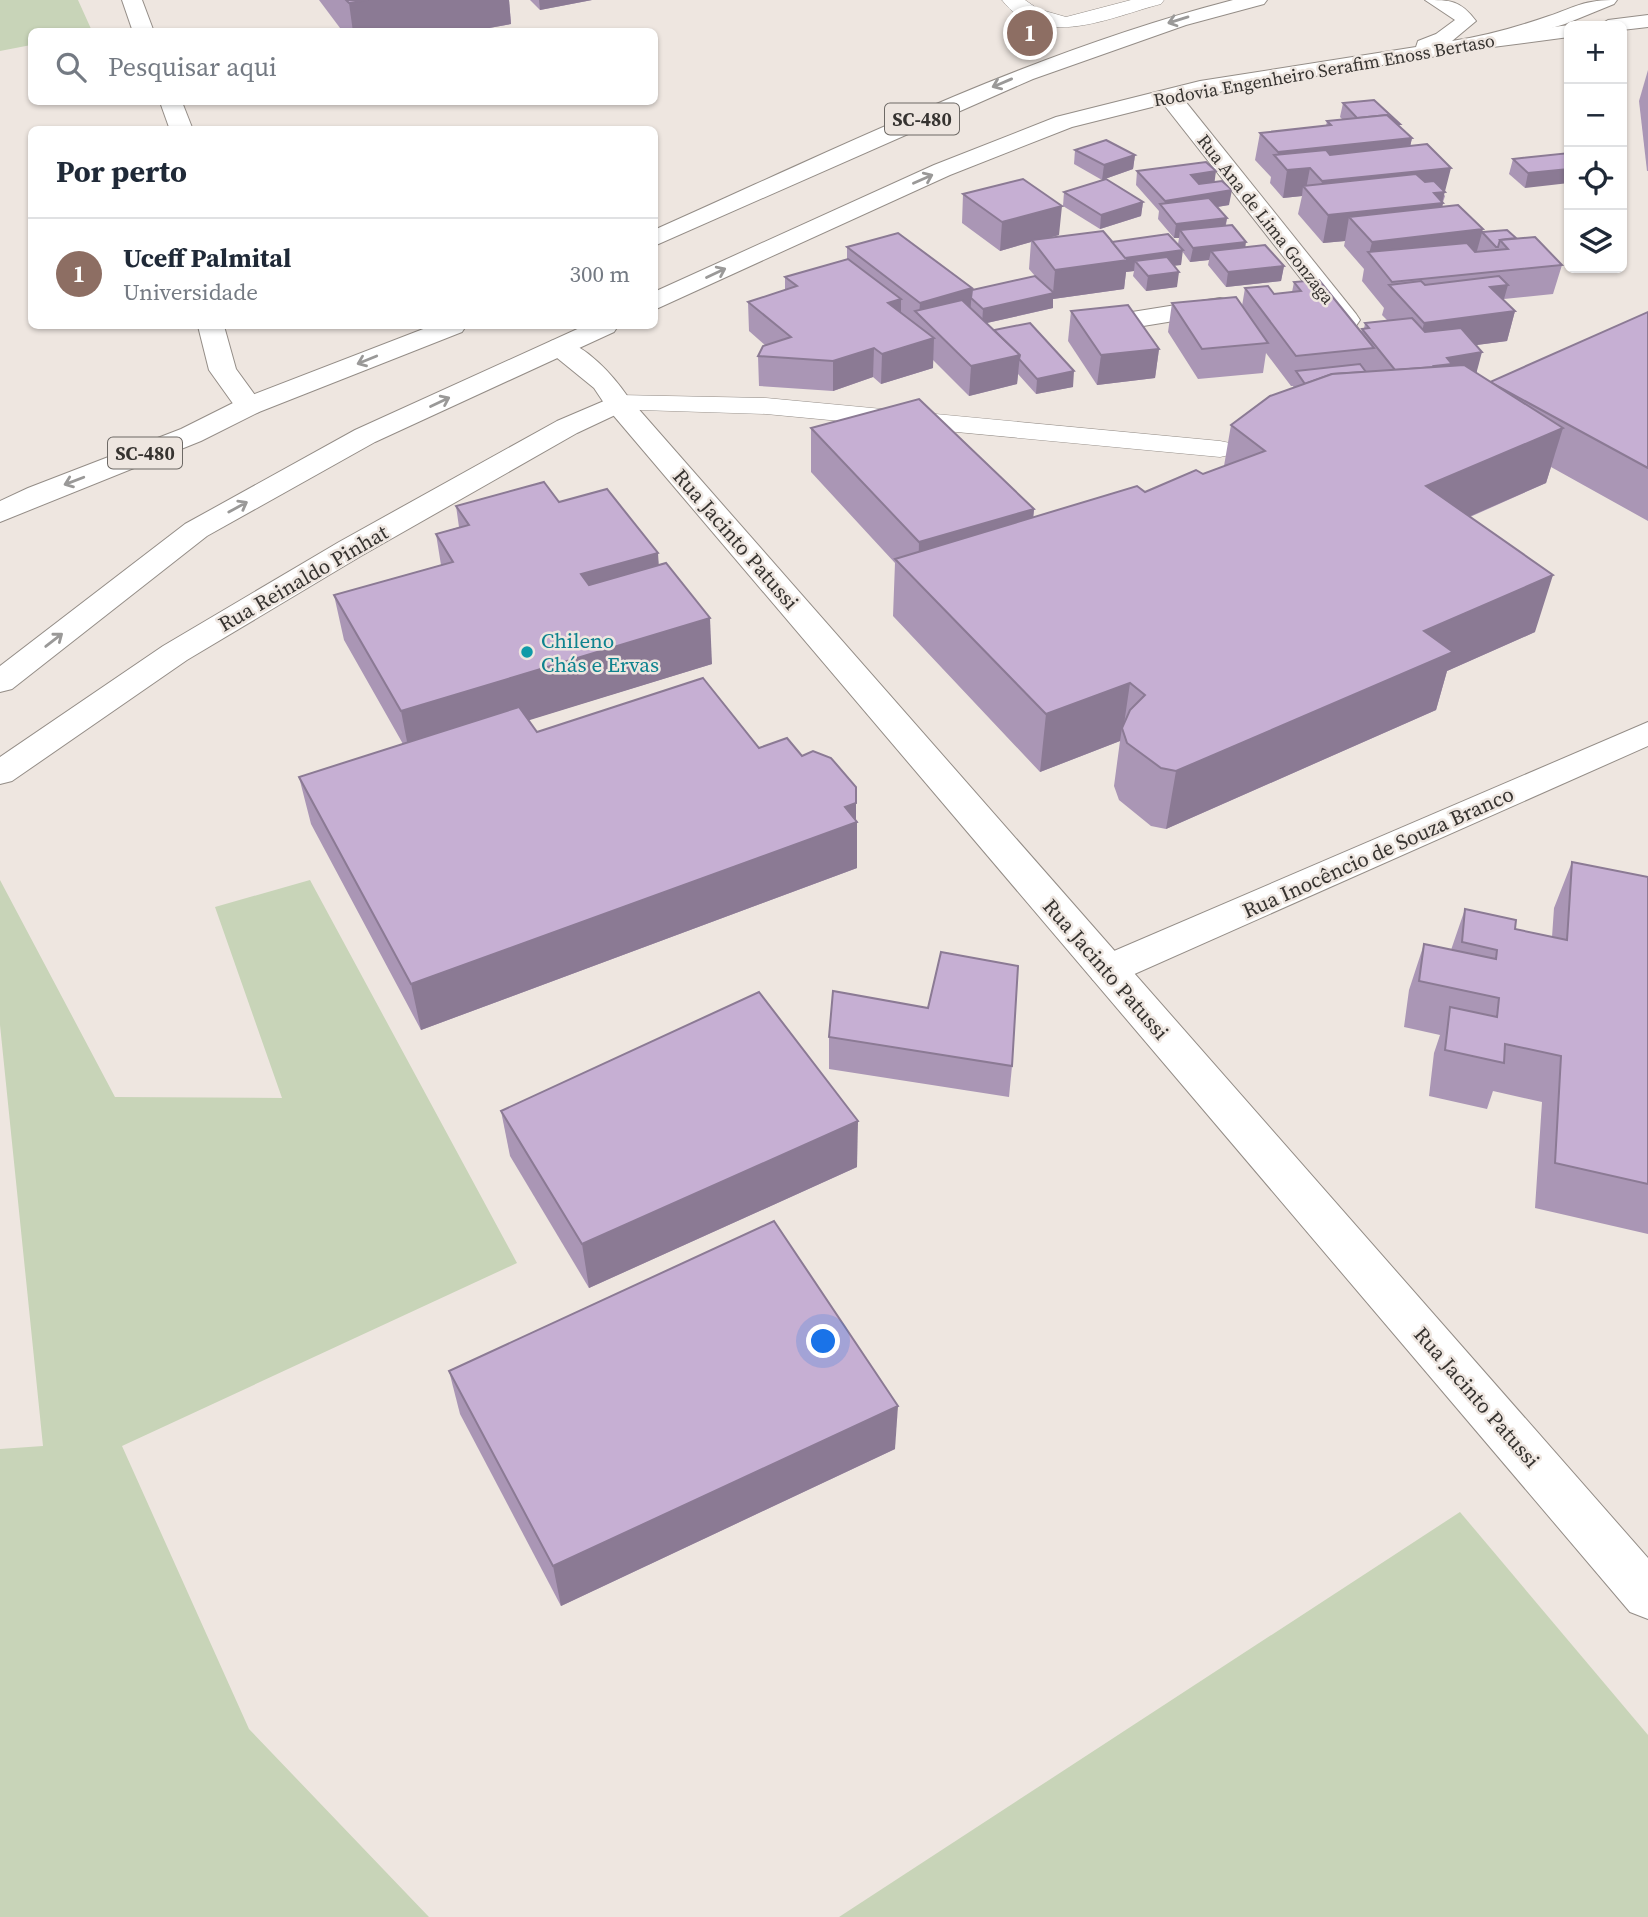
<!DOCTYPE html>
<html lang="pt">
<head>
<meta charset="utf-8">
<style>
	:root { --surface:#fff; --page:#f6f6f7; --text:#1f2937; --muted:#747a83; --line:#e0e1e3; --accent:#db2777 }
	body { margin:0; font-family:"Source Serif 4",serif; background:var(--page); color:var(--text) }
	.controls { position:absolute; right:21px; top:21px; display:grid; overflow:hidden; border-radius:10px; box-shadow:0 2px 5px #0004 }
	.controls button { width:63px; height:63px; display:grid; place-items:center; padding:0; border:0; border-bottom:2px solid var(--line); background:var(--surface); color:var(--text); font:35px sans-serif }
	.you { position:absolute; left:824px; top:1342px; width:24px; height:24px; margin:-18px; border:5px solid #fff; border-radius:50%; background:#1a73e8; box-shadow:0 0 0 10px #1a73e833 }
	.badge { display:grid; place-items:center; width:46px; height:46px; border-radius:50%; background:var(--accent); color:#fff; font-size:23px; font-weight:700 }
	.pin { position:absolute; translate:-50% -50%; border:4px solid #fff; box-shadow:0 2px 7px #0006 }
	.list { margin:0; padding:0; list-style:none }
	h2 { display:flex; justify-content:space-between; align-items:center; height:91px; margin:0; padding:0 28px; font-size:30px }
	h2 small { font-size:23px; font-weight:400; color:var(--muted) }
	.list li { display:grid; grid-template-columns:46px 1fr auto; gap:21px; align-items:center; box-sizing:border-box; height:112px; padding:0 28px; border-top:2px solid var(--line) }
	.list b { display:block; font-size:26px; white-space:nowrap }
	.list p { margin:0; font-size:23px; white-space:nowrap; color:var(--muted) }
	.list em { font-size:23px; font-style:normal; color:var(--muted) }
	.icon { flex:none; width:38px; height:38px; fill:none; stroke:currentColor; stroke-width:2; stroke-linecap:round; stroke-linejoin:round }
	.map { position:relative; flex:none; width:1648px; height:1917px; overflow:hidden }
	.search { position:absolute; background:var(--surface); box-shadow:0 2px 5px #0004; left:28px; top:28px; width:630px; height:77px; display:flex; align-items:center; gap:18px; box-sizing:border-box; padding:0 24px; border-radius:10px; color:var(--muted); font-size:26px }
	.panel { position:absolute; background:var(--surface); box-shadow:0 2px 5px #0004; left:28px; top:126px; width:630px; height:203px; border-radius:10px }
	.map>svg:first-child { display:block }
</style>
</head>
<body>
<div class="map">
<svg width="1648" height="1917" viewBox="0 0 1648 1917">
	<rect width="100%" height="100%" fill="#eee6e0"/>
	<g fill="#c8d4b8">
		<path d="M0 0H78L92 31 32 32 31 45 0 51Z"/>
		<path d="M0 880 115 1097 282 1098 215 907 310 880 517 1263 122 1446 249 1729 429 1917H0V1449L43 1446 0 1025Z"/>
		<path d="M1460 1512 1648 1735V1917H839Z"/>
	</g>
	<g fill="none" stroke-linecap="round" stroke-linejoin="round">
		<defs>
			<g id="lane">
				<path d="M1002 0H1025L1038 9 1066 17 1131 0H1164L1161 4C1113 16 1041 52 1002 0Z"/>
				<path d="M618 395 766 398 1220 441 1230 443 1234 449 1230 455 1220 457 766 414 609 409 605 403 609 397Z"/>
			</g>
			<g id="street">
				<path d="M122 0H142L154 32H133Z"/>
				<path d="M1648 15V27L1622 30V26H1598L1608 20Z"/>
				<path d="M1569 25 1575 26H1569V37L1485 48 1474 42 1485 36Z"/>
				<path d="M1169 89 1177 91 1356 314 1360 320 1356 326H1338L1161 101 1158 96Z"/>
				<path d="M160 102H182L193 130H170Z"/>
				<path d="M1220 298 1229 300 1233 306 1229 312 1088 335 1079 333 1075 327 1079 321 1088 319Z"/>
				<path d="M198 326H224L236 369 263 406 259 412 249 414 239 412 209 370Z"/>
				<path d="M618 395 628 397 632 403 628 409 577 433 361 556 187 660 12 781 0 784V757L163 646 339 542 557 421Z"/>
				<path d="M1648 722V746L1121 980 1107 984 1093 980 1088 970 1093 960Z"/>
			</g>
			<path id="secondary" d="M560 339C587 346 613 375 628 397L1648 1558V1619L1630 1612 608 409 594 388 551 353 547 347 551 341Z"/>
			<g id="primary">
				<path d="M1233 0H1267L1264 4 1186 25 1033 79 654 246V230C845 145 1031 52 1233 0Z"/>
				<path d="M1425 0C1451 0 1460 0 1476 21L1452 41C1485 36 1517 27 1549 16 1578 6 1584 0 1617 0L1614 4 1565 24 1485 48 1200 95 1072 127 950 175 654 310V292L934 165 1056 117 1200 81 1416 47 1418 41 1436 34 1455 20Z"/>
				<path d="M431 326H466L462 332 259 412 201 441 0 522V501L28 488 181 429 239 400Z"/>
				<path d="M584 326H618L614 332 375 442 207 536 12 689 0 692V666L185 524 355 430Z"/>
			</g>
		</defs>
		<use href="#lane" stroke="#948d87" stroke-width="1"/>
		<use href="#street" stroke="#948d87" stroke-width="2"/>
		<use href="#secondary" stroke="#948d87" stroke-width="2"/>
		<use href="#primary" stroke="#948d87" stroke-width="2"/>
		<use href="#lane" fill="#fff" fill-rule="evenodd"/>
		<use href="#street" fill="#fff" fill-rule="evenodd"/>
		<use href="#secondary" fill="#fff" fill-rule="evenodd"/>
		<use href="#primary" fill="#fff" fill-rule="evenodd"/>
	</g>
	<g fill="#aa96b5">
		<path d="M319 0H509L511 24 467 32H343Z"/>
		<path d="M530 0H592L540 10Z"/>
		<path d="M1648 70V171H1647L1639 101Z"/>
		<path d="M1343 103 1400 124 1399 126 1412 138 1410 146 1445 196 1443 202V203L1442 207 1482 232 1516 239 1562 265 1553 294 1504 299V301L1515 311 1507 341 1476 345 1477 373 1490 382 1648 312V521L1551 467 1546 483 1470 517 1535 632 1447 671 1436 710 1166 829 1151 826 1119 800 1114 786 1120 741 1040 772 893 616 895 563 811 472V428L1034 509 1033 518 1145 492 1203 474 1224 466 1231 425 1294 388 1293 386H1291L1266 353 1263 373 1198 379 1168 332 1172 303 1242 306 1245 288 1274 294 1292 292 1294 282 1361 332 1362 329H1364L1365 323 1388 321 1382 315 1384 308 1362 281 1364 269 1344 246 1345 241 1323 243 1298 214 1302 196 1283 198 1270 183 1271 177 1255 160 1260 133 1326 126 1327 121 1342 119 1340 117Z"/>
		<path d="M1075 150 1135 155 1133 169 1102 180 1074 164Z"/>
		<path d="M1569 153 1525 188 1509 174 1513 159Z"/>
		<path d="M1137 171 1214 182 1229 205 1217 207 1227 218 1226 225 1246 247 1284 266 1281 281 1226 287 1208 265 1209 260 1190 262 1182 251 1181 265H1174L1177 287 1146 291 1133 276 1134 271 1126 272 1124 289 1053 299V308L987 323 994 330 1073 387 1036 394 1018 374 1017 384 969 396 933 360V368L881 384 873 377 833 391 759 386 758 356 765 345 749 331 748 302 785 290V277L847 259V247L972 290 1035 276 1029 269 1031 242 1000 251 962 223 963 194 1059 235 1048 238 1178 244 1179 238H1174L1158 219 1159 211 1136 185Z"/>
		<path d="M1064 192 1143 202 1141 216 1100 229 1063 206Z"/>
		<path d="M1071 311 1159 349 1155 378 1097 385 1068 341Z"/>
		<path d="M559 502 659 565 712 664 528 720 537 732 759 748 856 820 857 868 421 1030 311 824 299 777 403 744 344 640 334 595 441 565 436 534 459 527 456 506Z"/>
		<path d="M1572 862 1648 877V1234L1535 1208 1542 1102 1493 1091 1487 1109 1429 1096 1434 1053 1440 1035 1404 1027 1409 990 1424 944 1451 950 1465 909 1515 929 1552 937 1554 908Z"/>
		<path d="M829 1037 1012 1066 1009 1097 829 1069Z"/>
		<path d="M501 1111 857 1167 589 1288 510 1156Z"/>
		<path d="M449 1371 895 1449 561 1606 460 1414Z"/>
	</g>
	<g fill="#8b7a94">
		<path d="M368 0H509L511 24 467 32H353L349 3Z"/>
		<path d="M539 0H592L540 10Z"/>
		<path d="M1412 138 1406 166 1310 168 1306 189 1303 186 1302 196 1283 198 1287 170 1277 158 1278 152Z"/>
		<path d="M1135 155 1133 169 1102 180 1104 165Z"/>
		<path d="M1451 168 1442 203H1443L1437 231 1349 217 1345 241 1323 243 1328 215 1318 203 1322 181Z"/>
		<path d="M1569 169V183L1525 188 1528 173Z"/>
		<path d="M1216 171 1214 186 1189 189 1191 175Z"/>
		<path d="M1232 190 1229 205 1169 215 1164 209 1165 201Z"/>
		<path d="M1143 202 1141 216 1100 229 1101 215Z"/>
		<path d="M1062 206 1059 235 1033 242 1032 240 1031 242 1000 251 1002 222Z"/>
		<path d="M1227 218 1224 232 1180 230 1179 238H1174L1176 224Z"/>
		<path d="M1483 229 1475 258 1369 254 1372 242Z"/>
		<path d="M1246 242 1244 257 1211 251 1209 260 1190 262 1193 248Z"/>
		<path d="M1183 250 1181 265 1143 270 1135 261 1134 271 1126 272 1124 289 1053 299V308L982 324 983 309 1053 293 1055 270 1122 258Z"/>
		<path d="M1284 266 1281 281 1226 287 1228 272Z"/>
		<path d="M1179 272 1177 287 1146 291 1148 276Z"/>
		<path d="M1508 285 1500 313 1515 311 1507 341 1417 353 1424 323 1490 287Z"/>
		<path d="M972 288 970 317 919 315 920 303Z"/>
		<path d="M901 299V329L888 303Z"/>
		<path d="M934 338 933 368 881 384 882 354Z"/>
		<path d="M874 348 873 377 833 391V361Z"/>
		<path d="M1159 349 1155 378 1097 385 1101 355Z"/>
		<path d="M1482 352 1474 382 1434 395V366L1447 358Z"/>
		<path d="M1020 355 1017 384 969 396 971 366Z"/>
		<path d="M1074 371 1073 387 1036 394 1037 379Z"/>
		<path d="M1563 428 1546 483 1411 542 1426 486Z"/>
		<path d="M1034 509 1030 553 918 582 919 542Z"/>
		<path d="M658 553 661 598 586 619 581 574Z"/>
		<path d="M1553 575 1535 632 1447 671 1436 710 1166 829 1176 771 1424 631Z"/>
		<path d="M710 618 712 664 410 757 401 711Z"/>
		<path d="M1130 683 1123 731 1122 728 1120 741 1040 772 1046 714Z"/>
		<path d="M856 787V822H857V868L421 1030 411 984 845 807Z"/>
		<path d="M858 1121 857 1167 589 1288 582 1244Z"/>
		<path d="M898 1406 895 1449 561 1606 553 1566Z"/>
	</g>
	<g fill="#c6afd3" stroke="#8b7a94" stroke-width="2">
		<path d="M346 0H368L349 3Z"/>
		<path d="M1374 100 1400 124H1398L1387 115 1357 118 1343 103Z"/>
		<path d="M1387 115 1412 138 1278 152 1260 133 1331 125 1327 121Z"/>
		<path d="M1106 140 1135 155 1104 165 1075 150Z"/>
		<path d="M1427 144 1451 168 1322 181 1310 168 1287 170 1274 155 1326 150 1330 155Z"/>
		<path d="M1569 153V169L1528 173 1513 159Z"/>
		<path d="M1206 162 1216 171 1191 175 1199 184 1222 181 1232 190 1165 201 1137 171Z"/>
		<path d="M1416 174 1425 182 1434 181 1445 192 1434 193 1443 203 1328 215 1303 186Z"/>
		<path d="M1023 179 1062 206 1002 222 963 194Z"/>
		<path d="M1106 179 1143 202 1101 215 1064 192Z"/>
		<path d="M1209 198 1227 218 1176 224 1160 204Z"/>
		<path d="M1458 205 1483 229 1372 242 1349 217Z"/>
		<path d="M1232 225 1246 242 1193 248 1180 230Z"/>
		<path d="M1507 230 1516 238 1500 240 1498 247H1496L1482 232Z"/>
		<path d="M1103 231 1128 260 1055 270 1032 240Z"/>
		<path d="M898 233 972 288 920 303 847 247Z"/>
		<path d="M1168 234 1183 250 1125 258 1112 242Z"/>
		<path d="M1535 237 1562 265 1392 282 1368 252 1467 243 1475 252 1508 249 1500 240Z"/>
		<path d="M1265 245 1284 266 1228 272 1211 251Z"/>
		<path d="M1167 257 1179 272 1148 276 1135 261Z"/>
		<path d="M848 259 901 299 888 303 934 338 882 354 874 348 833 361 758 356 763 346 791 337 748 302 797 286 785 277Z"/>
		<path d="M1035 276 1054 293 983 309 971 298 972 290Z"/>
		<path d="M1499 276 1508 285 1490 287 1515 311 1424 323 1389 285 1421 281 1425 285Z"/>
		<path d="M1319 280 1374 348 1296 356 1245 288 1268 286 1274 294 1301 291 1294 282Z"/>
		<path d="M1236 297 1268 343 1202 349 1172 303Z"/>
		<path d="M962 300 1020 355 971 366 915 311Z"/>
		<path d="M1128 305 1159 349 1101 355 1071 311Z"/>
		<path d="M1648 312V468L1490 382Z"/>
		<path d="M1412 318 1425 332 1461 328 1482 352 1447 358 1452 364 1434 366 1435 367 1395 370 1362 329 1369 328 1365 323Z"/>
		<path d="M1030 323 1074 371 1037 379 1019 359 1020 355 994 330Z"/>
		<path d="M1360 364 1366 372 1332 374 1305 384 1296 371Z"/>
		<path d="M1464 365 1563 428 1426 486 1553 575 1424 631 1453 652 1176 771 1161 768 1127 743 1122 728 1130 710 1145 695 1130 683 1046 714 895 559 1137 486 1145 492 1196 470 1203 474 1265 451 1231 425 1270 396 1332 374Z"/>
		<path d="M919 399 1034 509 919 542 811 428Z"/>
		<path d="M544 482 559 502 607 489 658 553 581 574 589 585 666 563 710 618 401 711 334 595 453 562 436 534 469 525 456 506Z"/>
		<path d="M703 678 759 748 787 738 802 756 813 751 831 758 856 787V803L845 807 857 822 411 984 299 777 519 707 537 732Z"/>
		<path d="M1572 862 1648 877V1184L1555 1163 1561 1056 1505 1044 1504 1063 1445 1050 1450 1007 1497 1017 1499 998 1419 981 1424 944 1496 959 1497 950 1462 942 1465 909 1516 920 1515 929 1567 940Z"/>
		<path d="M941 952 1018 966 1012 1066 829 1037 833 991 928 1008Z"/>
		<path d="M759 992 858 1121 582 1244 501 1111Z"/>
		<path d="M774 1221 898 1406 553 1566 449 1371Z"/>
	</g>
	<defs><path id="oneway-shaft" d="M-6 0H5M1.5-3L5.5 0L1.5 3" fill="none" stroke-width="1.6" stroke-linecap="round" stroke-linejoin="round" transform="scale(1.75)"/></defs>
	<g stroke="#9a9998">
		<use href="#oneway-shaft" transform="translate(1178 20) rotate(163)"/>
		<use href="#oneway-shaft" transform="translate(1002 83) rotate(157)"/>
		<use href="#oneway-shaft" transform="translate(923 179) rotate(-24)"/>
		<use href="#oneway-shaft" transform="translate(716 273) rotate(-25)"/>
		<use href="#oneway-shaft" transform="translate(367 360) rotate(158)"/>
		<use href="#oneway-shaft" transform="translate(440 402) rotate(-25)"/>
		<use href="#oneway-shaft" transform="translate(74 481) rotate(159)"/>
		<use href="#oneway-shaft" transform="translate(238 507) rotate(-29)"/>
		<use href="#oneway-shaft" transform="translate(54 640) rotate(-38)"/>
	</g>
	<circle fill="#0f9aa8" stroke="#eee6e0" stroke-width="2.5" cx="527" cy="652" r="7"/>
	<g text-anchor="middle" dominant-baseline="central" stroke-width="5" stroke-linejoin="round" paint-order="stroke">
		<g font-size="18" fill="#363330" stroke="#eee6e0">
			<text transform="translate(1324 70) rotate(-10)">Rodovia Engenheiro Serafim Enoss Bertaso</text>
			<text transform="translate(1266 219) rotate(52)">Rua Ana de Lima Gonzaga</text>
		</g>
		<g fill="#eee6e0" stroke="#6d6965" stroke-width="2">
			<rect x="885" y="103.5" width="74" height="31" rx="5"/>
			<rect x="108" y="437.5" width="74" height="31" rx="5"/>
		</g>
		<g font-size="19" font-weight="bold" fill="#363330">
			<text x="922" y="119">SC-480</text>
			<text x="145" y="453">SC-480</text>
		</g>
		<g font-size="21" fill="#363330" stroke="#eee6e0">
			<text transform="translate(736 539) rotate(49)">Rua Jacinto Patussi</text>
			<text transform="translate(303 578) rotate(-30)">Rua Reinaldo Pinhat</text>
			<text transform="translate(1378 852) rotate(-24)">Rua Inocêncio de Souza Branco</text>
			<text transform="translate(1106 969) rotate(49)">Rua Jacinto Patussi</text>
			<text transform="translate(1477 1397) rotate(49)">Rua Jacinto Patussi</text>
		</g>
		<g font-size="21" fill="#0d838f" stroke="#eee6e0" text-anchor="start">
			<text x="541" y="640">Chileno<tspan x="541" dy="24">Chás e Ervas</tspan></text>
		</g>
	</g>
</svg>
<div class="controls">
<button>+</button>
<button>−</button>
<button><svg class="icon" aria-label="locate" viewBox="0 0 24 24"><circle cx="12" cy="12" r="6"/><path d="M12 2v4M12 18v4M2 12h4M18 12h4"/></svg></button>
<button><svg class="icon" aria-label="layers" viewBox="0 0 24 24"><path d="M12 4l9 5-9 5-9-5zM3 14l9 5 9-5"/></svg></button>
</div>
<div class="you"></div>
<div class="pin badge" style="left:1030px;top:33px;background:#8d6e63">1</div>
<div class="search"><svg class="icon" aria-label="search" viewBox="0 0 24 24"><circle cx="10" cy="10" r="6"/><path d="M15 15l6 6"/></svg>Pesquisar aqui</div>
<section class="panel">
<h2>Por perto<small></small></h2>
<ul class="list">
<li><span class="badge" style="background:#8d6e63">1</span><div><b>Uceff Palmital</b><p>Universidade</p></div><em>300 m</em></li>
</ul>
</section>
</div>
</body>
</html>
